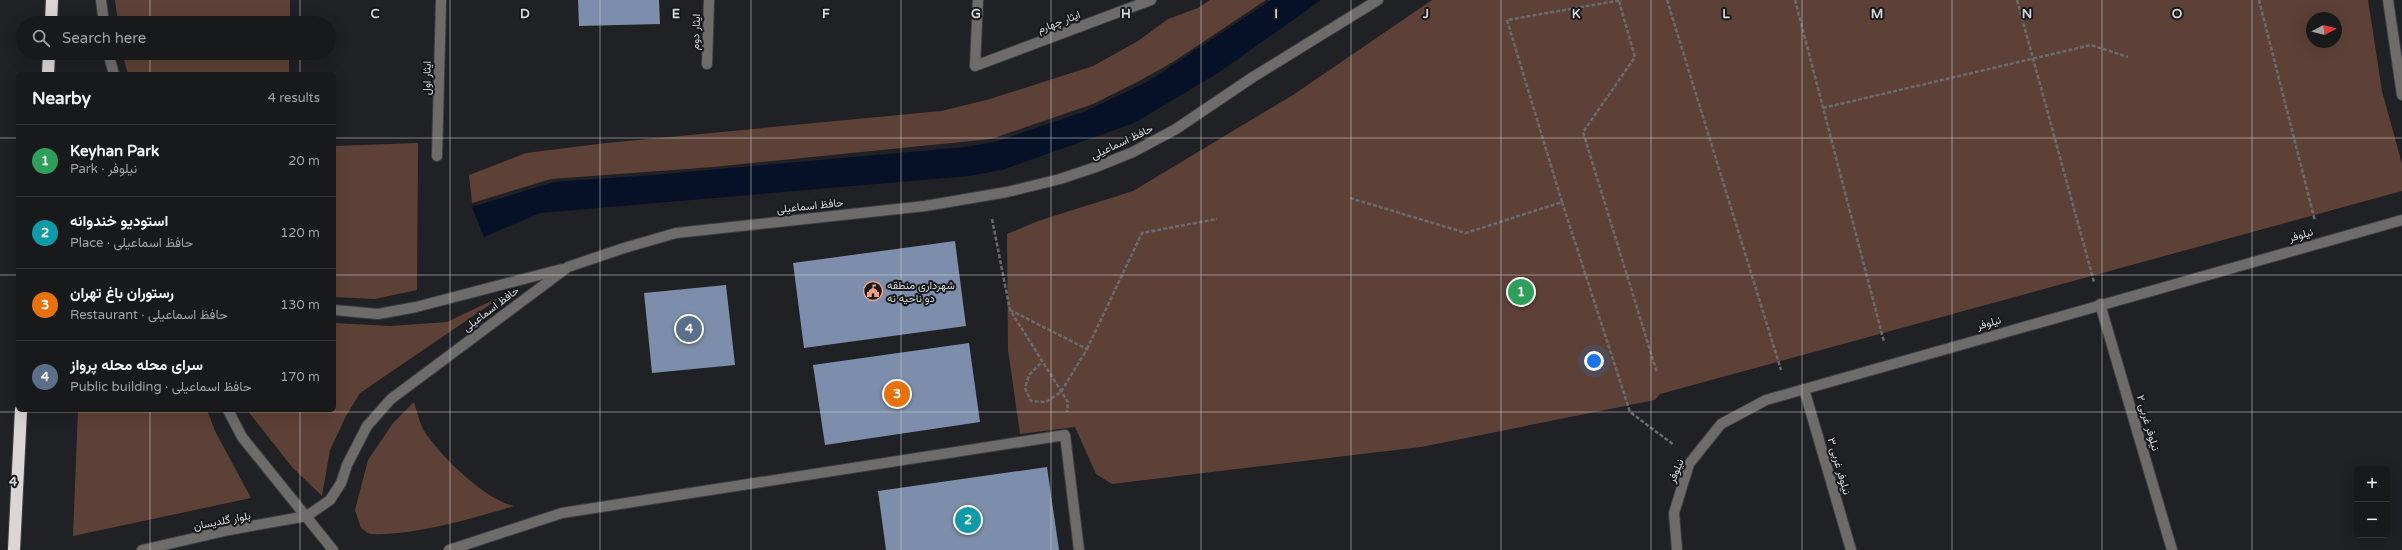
<!DOCTYPE html>
<html lang="en">
<head>
<meta charset="utf-8">
<style>
	:root { --surface:#18191b; --page:#252628; --text:#f1f3f6; --muted:#9fa0a3; --line:#36383a; --accent:#8c9099 }
	body { margin:0; font-family:"Varela Round",Vazirmatn,sans-serif; background:var(--page); color:var(--text) }
	.controls { position:absolute; right:12px; bottom:12px; display:grid; overflow:hidden; border-radius:6px; box-shadow:0 4px 16px #0002 }
	.controls button { width:36px; height:36px; display:grid; place-items:center; padding:0; border:0; border-bottom:1px solid var(--line); background:var(--surface); color:var(--text); font:20px sans-serif }
	.compass { position:absolute; left:2306px; top:12px; width:36px; height:36px; border-radius:50%; background:var(--surface); box-shadow:0 4px 16px #0002; rotate:83deg }
	.you { position:absolute; left:1594px; top:361px; width:14px; height:14px; margin:-10px; border:3px solid #fff; border-radius:50%; background:#1a73e8; box-shadow:0 0 0 6px #1a73e833 }
	.badge { display:grid; place-items:center; width:26px; height:26px; border-radius:50%; background:var(--accent); color:#fff; font-size:13px; font-weight:700 }
	.pin { position:absolute; translate:-50% -50%; border:2px solid #fff; box-shadow:0 1px 4px #0006 }
	.list { margin:0; padding:0; list-style:none }
	h2 { display:flex; justify-content:space-between; align-items:center; height:52px; margin:0; padding:0 16px; font-size:17px }
	h2 small { font-size:13px; font-weight:400; color:var(--muted) }
	.list li { display:grid; grid-template-columns:26px 1fr auto; gap:12px; align-items:center; box-sizing:border-box; height:72px; padding:0 16px; border-top:1px solid var(--line) }
	.list b { display:block; font-size:15px; white-space:nowrap }
	.list p { margin:0; font-size:13px; white-space:nowrap; color:var(--muted) }
	.list em { font-size:13px; font-style:normal; color:var(--muted) }
	.icon { flex:none; width:22px; height:22px; fill:none; stroke:currentColor; stroke-width:2; stroke-linecap:round; stroke-linejoin:round }
	.map { position:relative; flex:none; width:2402px; height:550px; overflow:hidden }
	.search { position:absolute; background:var(--surface); box-shadow:0 4px 16px #0002; left:16px; top:16px; width:320px; height:44px; display:flex; align-items:center; gap:10px; box-sizing:border-box; padding:0 14px; border-radius:22px; color:var(--muted); font-size:15px }
	.panel { position:absolute; background:var(--surface); box-shadow:0 4px 16px #0002; left:16px; top:72px; width:320px; height:340px; border-radius:6px }
	.map>svg:first-child { display:block }
</style>
</head>
<body>
<div class="map">
<svg width="2402" height="550" viewBox="0 0 2402 550">
	<rect width="100%" height="100%" fill="#202124"/>
	<g fill="#5e4136" fill-rule="evenodd">
		<path d="M115 0H290V23H118Z"/>
		<path d="M1210 0H1266L1173 62 1141 80 1093 104 991 139 713 167 551 179 472 203 469 175 526 153 606 143 941 111 990 99 1093 66 1138 41 1168 19 1198 8Z"/>
		<path d="M1432 0H2368L2382 91 2402 164V191L1660 394 1655 400 1421 447 1112 484 1096 474 1075 427 1020 434 1008 350 1007 234 1038 221 1133 191 1293 95ZM2312 18H2336V42H2312Z"/>
		<path d="M122 53H289V74H128Z"/>
		<path d="M418 143 417 290 375 299 334 297V146Z"/>
		<path d="M504 295 360 393 346 416 330 450 322 496 292 467 247 410H334V323L390 326 447 322Z"/>
		<path d="M414 402C417 411 419 421 423 429 438 454 485 500 514 506 475 518 412 536 371 534 368 534 364 530 361 528L355 510 368 460 393 423Z"/>
		<path d="M78 410H207L215 431 251 498 73 536Z"/>
	</g>
	<path fill="#061027" d="M1271 0H1321L1218 73 1134 123 1002 170 969 176 540 213 484 237 472 207 554 182 654 175 965 147 995 142 1086 111 1147 82Z"/>
	<g fill="#7d8eac">
		<path d="M578 0H659L660 24 579 26Z"/>
		<path d="M955 241 966 326 804 348 793 263Z"/>
		<path d="M726 285 735 365 652 373 644 293Z"/>
		<path d="M969 343 980 422 825 445 813 365Z"/>
		<path d="M1047 467 1059 550H886L878 491Z"/>
	</g>
	<g fill="none" stroke-linecap="round" stroke-linejoin="round">
		<defs>
			<g id="minor">
				<path d="M101 0 104 23"/>
				<path d="M978 0 975 66 1151 0"/>
				<path d="M2388 0 2402 95"/>
				<path d="M108 53 114 74"/>
				<path d="M707 64 709 0"/>
				<path d="M437 156 441 0"/>
				<path d="M2100 304 2172 550"/>
				<path d="M334 310 378 314 416 307 562 269"/>
				<path d="M1804 389 1851 550"/>
				<path d="M228 410 242 437 333 550"/>
				<path d="M142 550 229 530 307 516 330 500 341 483 347 465 367 426 391 399 568 267 624 248 676 233 925 206 1007 192 1060 179 1096 167 1133 152 1176 129 1253 77 1378 0"/>
				<path d="M449 550 562 513 1065 435 1079 550"/>
				<path d="M1677 550 1674 513 1689 464 1721 424 1766 400 2402 220"/>
			</g>
			<g id="highway">
				<path d="M51 23 52 0"/>
				<path d="M48 74 49 53"/>
				<path d="M14 550 21 410"/>
			</g>
		</defs>
		<use href="#minor" stroke="#3d3e41" stroke-width="12"/>
		<use href="#highway" stroke="#3d3e41" stroke-width="14"/>
		<g stroke="#6a6b6e" stroke-width="2.5" stroke-dasharray="4 2" stroke-linecap="butt">
			<path d="M1667 0 1781 370"/>
			<path d="M1795 0 1884 342"/>
			<path d="M2017 0 2094 282"/>
			<path d="M2259 0 2315 221"/>
			<path d="M1619 1 1635 57 1583 132 1657 373"/>
			<path d="M1823 108 2091 45 2128 57"/>
			<path d="M1350 198 1466 233 1562 202 1630 412 1674 445"/>
			<path d="M1562 202 1507 20 1622 0"/>
			<path d="M992 219 1010 310 1068 402 1067 412"/>
			<path d="M1010 310 1087 349 1061 392 1046 402 1031 401 1025 388 1029 375 1042 362"/>
			<path d="M1087 349 1142 233 1217 219"/>
		</g>
		<use href="#minor" stroke="#6e6c6b" stroke-width="10"/>
		<use href="#highway" stroke="#dbd6d5" stroke-width="12"/>
	</g>
	<path fill="none" stroke="#d6d7d9" stroke-width="1" stroke-opacity="0.55" d="M150 0V23M300 0V23M450 0V550M600 0V550M751 0V550M901 0V550M1051 0V550M1201 0V550M1351 0V550M1501 0V550M1651 0V550M1802 0V550M1952 0V550M2102 0V550M2252 0V550M150 53V74M300 53V74M0 138H18M334 138H2402M0 275H18M334 275H2402M150 410V550M300 410V550M0 412H2402"/>
	<defs>
		<symbol id="civic-ring" viewBox="-11 -11 22 22"><circle r="9.5" fill="#17181b" stroke="#f2a081" stroke-width="1.5"/><path d="M-.6-6.5H3V-4.5H.6V-3L4-1V1h2V6H-6V1h2V-1L-.6-3ZM-1.2 2.5V6h2.4V2.5Z" fill="#f2a081"/></symbol>
	</defs>
	<g fill-rule="evenodd">
		<use href="#civic-ring" x="862" y="280" width="22" height="22"/>
	</g>
	<g text-anchor="middle" dominant-baseline="central" stroke-width="4" stroke-linejoin="round" paint-order="stroke">
		<g font-size="11" fill="#d6d7d9" stroke="#17181b">
			<text transform="translate(1059 22) rotate(-21)">ایثار چهارم</text>
			<text transform="translate(696 32) rotate(-88)">ایثار دوم</text>
			<text transform="translate(427 78) rotate(-89)">ایثار اول</text>
			<text transform="translate(1122 142) rotate(-25)">حافظ اسماعیلی</text>
			<text transform="translate(810 206) rotate(-6)">حافظ اسماعیلی</text>
			<text transform="translate(2301 235) rotate(-16)">نیلوفر</text>
			<text transform="translate(491 309) rotate(-37)">حافظ اسماعیلی</text>
			<text transform="translate(1989 323) rotate(-16)">نیلوفر</text>
			<text transform="translate(2148 423) rotate(74)">نیلوفر غربی ۲</text>
			<text transform="translate(1839 466) rotate(74)">نیلوفر غربی ۳</text>
			<text transform="translate(1676 471) rotate(-68)">نیلوفر</text>
			<text transform="translate(222 521) rotate(-11)">بلوار گلدیسان</text>
		</g>
		<g font-size="11" fill="#d6d7d9" stroke="#17181b" text-anchor="start">
			<text x="887" y="285">شهرداری منطقه<tspan x="887" dy="13">دو ناحیه نه</tspan></text>
		</g>
	</g>
	<g font-size="13" text-anchor="middle" font-weight="bold" fill="#d6d7d9" stroke="#17181b" stroke-width="4" stroke-linejoin="round" paint-order="stroke">
		<text x="375" y="18">C</text>
		<text x="525" y="18">D</text>
		<text x="676" y="18">E</text>
		<text x="826" y="18">F</text>
		<text x="976" y="18">G</text>
		<text x="1126" y="18">H</text>
		<text x="1276" y="18">I</text>
		<text x="1426" y="18">J</text>
		<text x="1576" y="18">K</text>
		<text x="1726" y="18">L</text>
		<text x="1877" y="18">M</text>
		<text x="2027" y="18">N</text>
		<text x="2177" y="18">O</text>
		<text x="13" y="486">4</text>
	</g>
</svg>
<div class="controls">
<button>+</button>
<button>−</button>
</div>
<svg class="compass" viewBox="-18 -18 36 36"><path d="M0-13l5 13h-10z" fill="#e53935"/><path d="M0 13l5-13h-10z" fill="#9fa0a3"/></svg>
<div class="you"></div>
<div class="pin badge" style="left:1521px;top:292px;background:#2e9e5b">1</div>
<div class="pin badge" style="left:968px;top:520px;background:#0f9aa8">2</div>
<div class="pin badge" style="left:897px;top:394px;background:#e8710a">3</div>
<div class="pin badge" style="left:689px;top:329px;background:#5c6f8a">4</div>
<div class="search"><svg class="icon" aria-label="search" viewBox="0 0 24 24"><circle cx="10" cy="10" r="6"/><path d="M15 15l6 6"/></svg>Search here</div>
<section class="panel">
<h2>Nearby<small>4 results</small></h2>
<ul class="list">
<li><span class="badge" style="background:#2e9e5b">1</span><div><b>Keyhan Park</b><p>Park · نیلوفر</p></div><em>20 m</em></li>
<li><span class="badge" style="background:#0f9aa8">2</span><div><b>استودیو خندوانه</b><p>Place · حافظ اسماعیلی</p></div><em>120 m</em></li>
<li><span class="badge" style="background:#e8710a">3</span><div><b>رستوران باغ تهران</b><p>Restaurant · حافظ اسماعیلی</p></div><em>130 m</em></li>
<li><span class="badge" style="background:#5c6f8a">4</span><div><b>سرای محله محله پرواز</b><p>Public building · حافظ اسماعیلی</p></div><em>170 m</em></li>
</ul>
</section>
</div>
</body>
</html>
